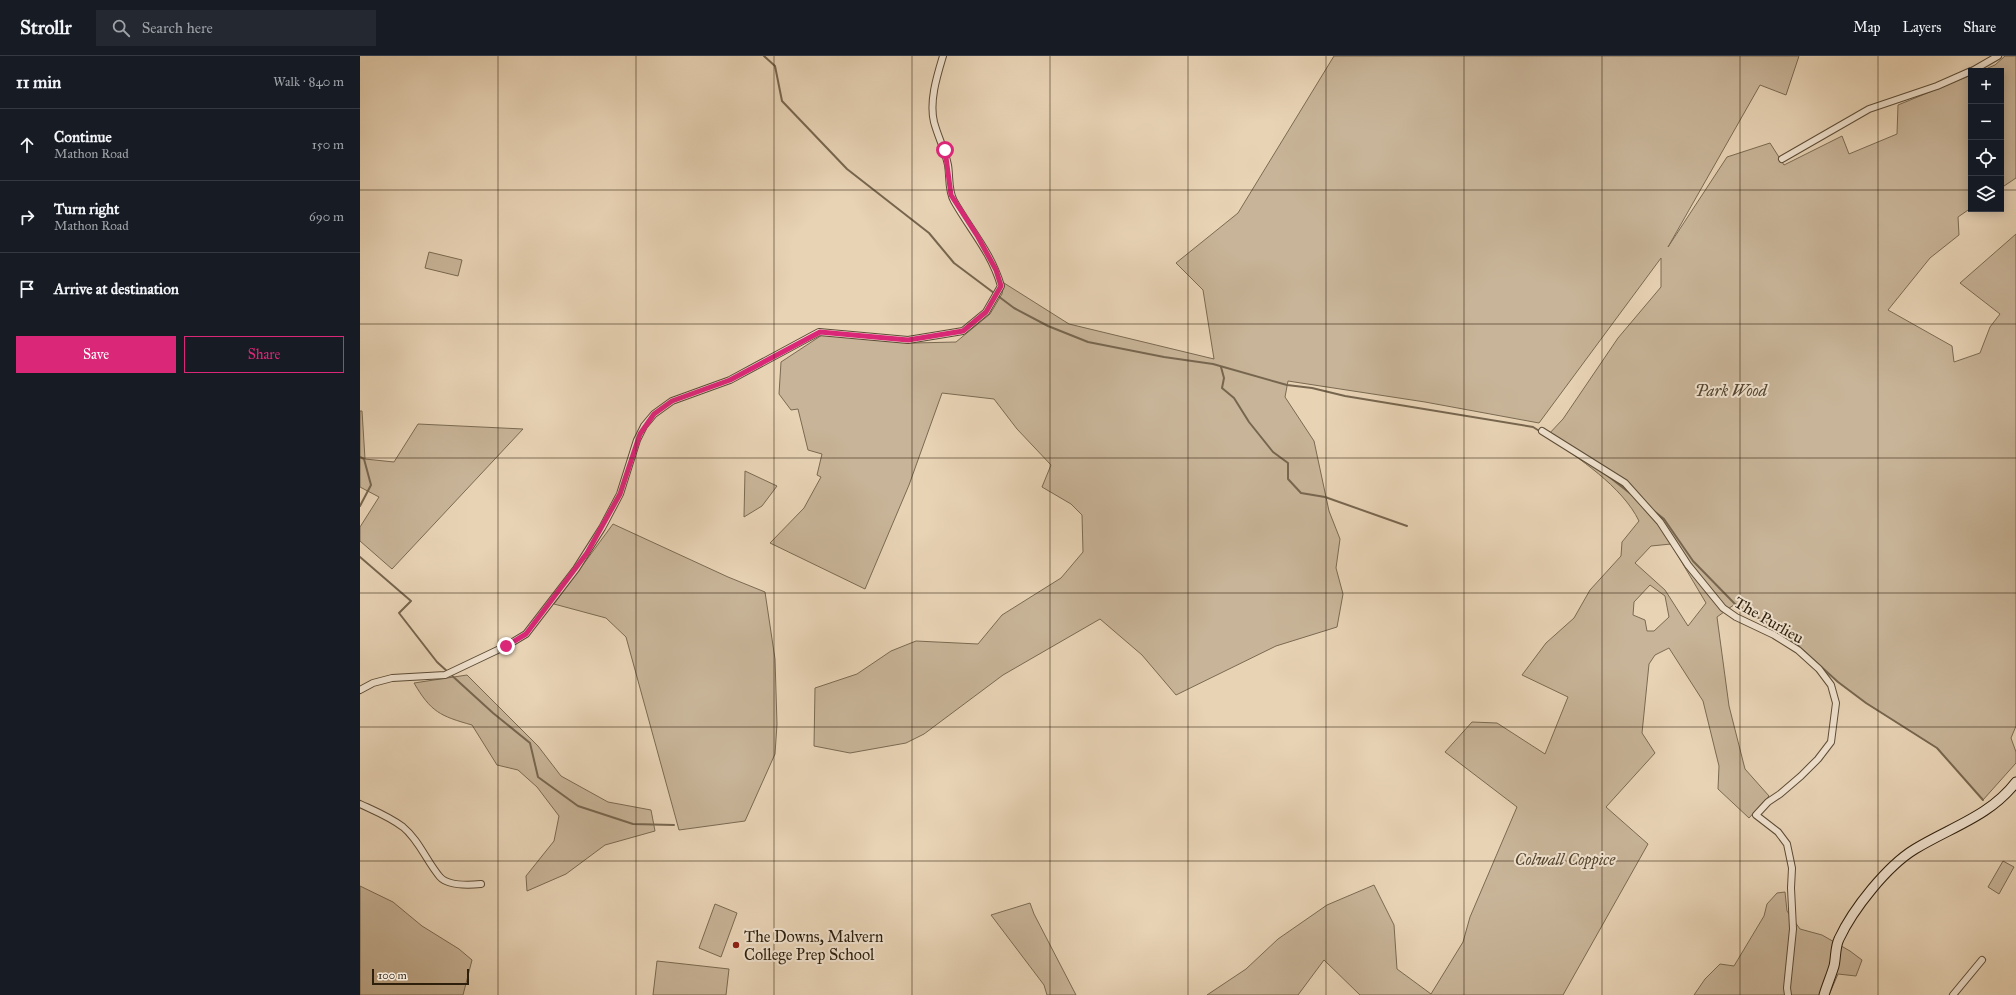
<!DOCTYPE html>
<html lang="en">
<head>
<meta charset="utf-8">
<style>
	:root { --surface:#171b24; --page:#242831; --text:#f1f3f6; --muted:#9ea1a6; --line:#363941; --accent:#db2777 }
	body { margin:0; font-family:"IM FELL Great Primer",serif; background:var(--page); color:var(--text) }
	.controls { position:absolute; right:12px; top:12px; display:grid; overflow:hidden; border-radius:0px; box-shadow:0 2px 10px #0003 }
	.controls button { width:36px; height:36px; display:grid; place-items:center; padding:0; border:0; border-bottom:1px solid var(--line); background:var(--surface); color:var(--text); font:20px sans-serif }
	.scale { position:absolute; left:12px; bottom:10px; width:97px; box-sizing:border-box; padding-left:4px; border:2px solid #2d1f0c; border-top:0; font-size:11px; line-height:14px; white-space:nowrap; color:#2d1f0c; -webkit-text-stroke:3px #f0e2cf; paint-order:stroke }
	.stop { position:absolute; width:12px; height:12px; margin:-9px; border:3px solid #db2777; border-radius:50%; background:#fff }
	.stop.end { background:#db2777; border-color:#fff; box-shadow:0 1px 4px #0008 }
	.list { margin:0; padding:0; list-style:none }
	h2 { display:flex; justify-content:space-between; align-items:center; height:52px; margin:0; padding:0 16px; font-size:17px }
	h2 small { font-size:13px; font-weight:400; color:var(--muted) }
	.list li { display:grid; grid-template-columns:26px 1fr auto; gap:12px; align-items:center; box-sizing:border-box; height:72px; padding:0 16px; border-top:1px solid var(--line) }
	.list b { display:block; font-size:15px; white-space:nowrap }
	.list p { margin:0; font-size:13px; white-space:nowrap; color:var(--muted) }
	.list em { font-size:13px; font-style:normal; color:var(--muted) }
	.actions { display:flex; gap:8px; padding:12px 16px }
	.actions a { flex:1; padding:9px 0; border:1px solid var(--accent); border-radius:0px; text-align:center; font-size:14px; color:var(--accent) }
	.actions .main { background:var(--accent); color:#fff }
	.icon { flex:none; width:22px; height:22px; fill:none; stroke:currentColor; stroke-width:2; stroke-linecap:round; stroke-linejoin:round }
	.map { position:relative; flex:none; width:1656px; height:939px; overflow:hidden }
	header { display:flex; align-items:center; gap:24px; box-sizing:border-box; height:56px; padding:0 20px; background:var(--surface); border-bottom:1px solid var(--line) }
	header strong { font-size:19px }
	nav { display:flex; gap:22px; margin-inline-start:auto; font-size:14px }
	.search { width:280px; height:36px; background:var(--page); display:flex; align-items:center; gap:10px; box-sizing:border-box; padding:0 14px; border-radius:0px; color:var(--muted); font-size:15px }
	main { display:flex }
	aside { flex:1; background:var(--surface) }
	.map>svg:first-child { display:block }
</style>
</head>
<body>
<header>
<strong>Strollr</strong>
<div class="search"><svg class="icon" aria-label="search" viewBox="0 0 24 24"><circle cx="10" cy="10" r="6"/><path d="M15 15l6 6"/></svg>Search here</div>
<nav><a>Map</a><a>Layers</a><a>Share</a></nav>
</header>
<main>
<aside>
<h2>11 min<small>Walk · 840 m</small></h2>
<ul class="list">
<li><svg class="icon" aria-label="ahead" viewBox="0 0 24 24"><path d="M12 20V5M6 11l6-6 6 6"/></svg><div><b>Continue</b><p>Mathon Road</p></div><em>150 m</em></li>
<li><svg class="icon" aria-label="right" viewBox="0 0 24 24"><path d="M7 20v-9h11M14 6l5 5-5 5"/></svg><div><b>Turn right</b><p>Mathon Road</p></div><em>690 m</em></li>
<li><svg class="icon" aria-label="arrive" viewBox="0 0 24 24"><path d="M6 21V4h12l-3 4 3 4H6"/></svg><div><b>Arrive at destination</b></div></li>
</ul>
<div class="actions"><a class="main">Save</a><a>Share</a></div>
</aside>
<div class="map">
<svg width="1656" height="939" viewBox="0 0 1656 939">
	<rect width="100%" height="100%" fill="#e8d3b5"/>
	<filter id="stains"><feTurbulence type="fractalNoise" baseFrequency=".005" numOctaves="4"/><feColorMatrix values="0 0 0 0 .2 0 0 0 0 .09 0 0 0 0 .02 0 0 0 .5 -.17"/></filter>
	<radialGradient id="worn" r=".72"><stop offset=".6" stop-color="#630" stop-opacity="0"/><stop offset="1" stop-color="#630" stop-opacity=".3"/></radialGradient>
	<g fill="#c8b498" stroke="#7a6a52" fill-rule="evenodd">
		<path d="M974 0H1439L1426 39 1400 29 1308 191 1367 101 1410 87 1424 109 1482 80 1489 98 1537 78 1538 49 1611 19V152L1598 161 1599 179 1570 202 1528 254 1592 290 1594 306 1620 297 1630 271 1640 258 1600 227 1656 178V670L1651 682 1656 696V707L1623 744 1577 692 1506 647 1478 626 1425 578 1375 548 1357 561 1369 650 1385 713 1409 740 1389 762 1358 733 1359 710 1343 645 1309 592 1295 599 1289 608 1282 677 1295 697 1246 751 1288 788 1203 939H1000L964 904 938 939H847L886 913 918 883 967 849 1014 829 1034 869 1037 913 1071 938 1103 886 1110 861 1157 751 1085 696 1112 666 1137 667 1185 698 1208 641 1162 619 1186 587 1214 562 1230 534 1261 500 1262 486 1279 465C1262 430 1218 402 1187 380L1203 363 1258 282 1301 231V202L1179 367 1065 346 928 325 925 341 954 385 969 455 980 483 976 512 983 538 977 571 916 590 816 639 782 599 740 563 643 619 564 678 546 687 490 697 454 690 455 632 497 618 531 595 556 585 618 588 642 559 701 522 723 496 722 459 711 448 682 431 691 409 657 373 634 343 582 337 549 429 505 533 410 487 444 452 461 421 457 419 462 398 448 394 438 353 431 354 419 338 421 306 462 279 554 287 596 286 630 258 642 238 644 227 709 268 854 303 843 234 816 207 878 157ZM1311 488 1346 547 1328 570 1305 534 1275 507 1291 490ZM1290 529 1305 540 1309 561 1294 575H1287L1285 564 1273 559 1274 546Z"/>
		<path d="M1645 0H1656V122L1641 132V15H1621L1635 9Z"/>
		<path d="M69 196 102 204 98 220 65 212Z"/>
		<path d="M0 355H2L5 403 34 406 58 368 163 373 32 513 0 485V471L19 441 0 431Z"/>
		<path d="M385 415 417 430 402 450 384 461Z"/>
		<path d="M253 468 368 521 405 536 415 603 417 668 415 698 385 765 319 774 266 581 246 562 194 548Z"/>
		<path d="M107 619 178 690 201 720 248 746 291 754 295 775 245 789 206 818 167 835 166 820 194 785 199 760 177 731 158 714 137 709 112 669C80 660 71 656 54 627Z"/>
		<path d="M1643 805 1654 811 1639 838 1628 831Z"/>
		<path d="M0 830 33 846 62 870 99 893 112 904 103 939H0Z"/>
		<path d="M1425 836 1427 855 1440 873 1462 879 1490 895 1502 904 1496 920 1478 918 1469 939H1334L1345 923 1360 908 1374 910 1404 860 1407 848 1417 837Z"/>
		<path d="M670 847 674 858 716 939H687L684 929 631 859Z"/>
		<path d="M355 848 377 857 361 901 339 892Z"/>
		<path d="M297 905 369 913 366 939H293Z"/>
	</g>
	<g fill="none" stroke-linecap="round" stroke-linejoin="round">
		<g stroke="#77664f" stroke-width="2">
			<path d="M404 0 415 10 422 45 487 113 569 177 594 207 654 252 688 270 728 286 804 301 853 308 927 329 952 332 985 340 1173 371 1181 376"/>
			<path d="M861 311 864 322 862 332 874 342 889 366 913 396 928 407V423L941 437 965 441 1047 470"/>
			<path d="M0 401 4 403 11 429 0 450"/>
			<path d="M1243 416 1271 438"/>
			<path d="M1294 455 1304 463 1333 505 1375 548 1425 578 1478 626 1506 647 1577 692 1623 744"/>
			<path d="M0 501 51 545 39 557 77 606 133 657 170 687 178 721 218 750 273 768 314 769"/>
		</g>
		<defs>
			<g id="street">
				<path d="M1612 15 1638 0"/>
				<path d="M1422 103 1509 53 1577 30 1611 15"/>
				<path d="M1182 375 1265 427 1300 466 1328 509 1363 552 1376 561 1414 579 1438 594 1459 613 1471 629 1476 647 1471 686 1458 703 1441 720 1420 738 1408 746 1396 759 1418 776 1427 788 1432 812 1431 832 1433 873 1427 932 1428 939"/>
				<path d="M0 634 13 627 32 622 85 619 146 590 166 578 216 513 242 472 260 438 277 384 284 370 294 358 312 345 370 324 459 276 548 284 603 275 626 256 641 230C631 196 611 175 594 145 588 135 590 121 588 109 585 94 578 81 574 66 569 45 577 20 583 0"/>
				<path d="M0 748C15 755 30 761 43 771 59 784 67 806 80 821 88 830 110 829 121 828"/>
				<path d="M1593 939 1622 904"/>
			</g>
			<path id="secondary" d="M1464 939C1467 929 1471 920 1474 910 1476 902 1475 891 1479 883 1493 853 1527 810 1555 793 1591 771 1630 760 1656 726"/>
		</defs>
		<use href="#street" stroke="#5c4c36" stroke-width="8"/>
		<use href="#secondary" stroke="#2d1f0c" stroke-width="11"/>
		<use href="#street" stroke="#f0e2cf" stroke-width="6"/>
		<use href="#secondary" stroke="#f0e2cf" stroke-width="9"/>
	</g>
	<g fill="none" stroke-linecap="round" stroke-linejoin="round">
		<path stroke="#db2777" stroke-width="5" d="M146 590 166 578 227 497 260 438 280 378 294 358 312 345 370 324 460 276 548 284 603 275 626 256 641 230 636 214 618 181 591 139 585 94"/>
	</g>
	<path fill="none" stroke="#2d1f0c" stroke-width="1" stroke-opacity="0.55" d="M138 0V939M276 0V939M414 0V939M552 0V939M690 0V939M828 0V939M966 0V939M1104 0V939M1242 0V939M1380 0V939M1518 0V939M0 134H1611M1641 134H1656M0 268H1656M0 402H1656M0 537H1656M0 671H1656M0 805H1656"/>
	<circle fill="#8f2418" stroke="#f0e2cf" stroke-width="1.5" cx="376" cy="889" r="4"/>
	<g text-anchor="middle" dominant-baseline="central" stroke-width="4" stroke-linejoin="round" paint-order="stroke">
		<g font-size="16" font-style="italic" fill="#54442f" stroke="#f0e2cf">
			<text x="1371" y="334">Park Wood</text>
			<text x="1205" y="803">Colwall Coppice</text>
		</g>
		<g font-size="16" fill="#2d1f0c" stroke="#f0e2cf">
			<text transform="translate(1409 564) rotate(30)">The Purlieu</text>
		</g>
		<g font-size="16" fill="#2d1f0c" stroke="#f0e2cf" text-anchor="start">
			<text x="384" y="880">The Downs, Malvern<tspan x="384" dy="18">College Prep School</tspan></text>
		</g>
	</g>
	<rect width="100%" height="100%" filter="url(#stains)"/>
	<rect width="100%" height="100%" fill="url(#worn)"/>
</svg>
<div class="controls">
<button>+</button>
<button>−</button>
<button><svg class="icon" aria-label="locate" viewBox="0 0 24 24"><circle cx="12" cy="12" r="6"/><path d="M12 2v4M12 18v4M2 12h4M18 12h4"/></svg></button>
<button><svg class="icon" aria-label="layers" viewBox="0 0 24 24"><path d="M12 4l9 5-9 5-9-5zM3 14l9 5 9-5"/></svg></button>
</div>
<div class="scale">100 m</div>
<div class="stop" style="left:585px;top:94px"></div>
<div class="stop end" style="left:146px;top:590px"></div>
</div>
</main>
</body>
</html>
